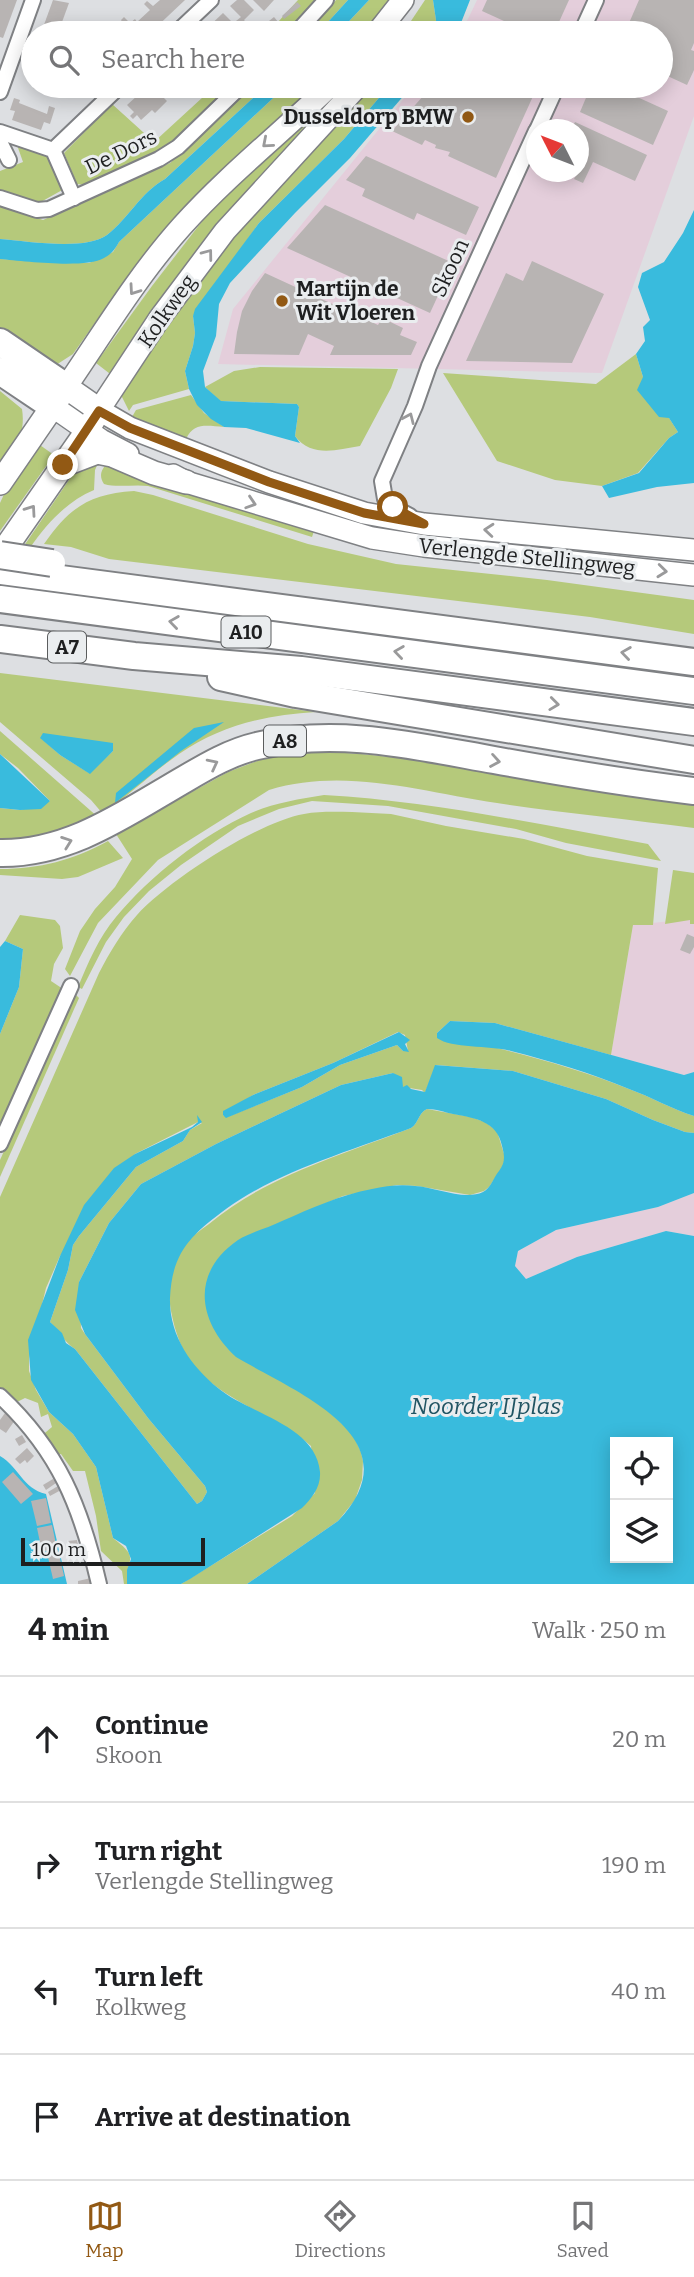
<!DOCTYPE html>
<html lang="en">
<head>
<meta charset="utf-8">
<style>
	:root { --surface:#fff; --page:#f2f2f2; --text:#202124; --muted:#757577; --line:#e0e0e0; --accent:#925914 }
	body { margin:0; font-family:Bitter,serif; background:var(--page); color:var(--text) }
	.controls { position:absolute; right:21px; bottom:21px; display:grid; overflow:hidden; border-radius:0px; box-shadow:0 4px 18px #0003 }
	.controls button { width:63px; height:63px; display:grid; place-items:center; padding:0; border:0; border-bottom:2px solid var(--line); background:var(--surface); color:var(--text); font:35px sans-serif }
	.compass { position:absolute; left:526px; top:119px; width:63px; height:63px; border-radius:50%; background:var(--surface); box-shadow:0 4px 18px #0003; rotate:312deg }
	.scale { position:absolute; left:21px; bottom:18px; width:184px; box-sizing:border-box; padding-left:7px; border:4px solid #1e1f20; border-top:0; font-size:19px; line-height:24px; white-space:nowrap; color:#1e1f20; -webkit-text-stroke:5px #eaedef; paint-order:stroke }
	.stop { position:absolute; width:21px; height:21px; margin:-16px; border:5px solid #925914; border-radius:50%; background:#fff }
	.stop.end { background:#925914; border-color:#fff; box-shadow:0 2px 7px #0008 }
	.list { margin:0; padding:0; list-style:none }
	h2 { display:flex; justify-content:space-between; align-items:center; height:91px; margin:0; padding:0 28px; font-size:30px }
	h2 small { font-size:23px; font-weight:400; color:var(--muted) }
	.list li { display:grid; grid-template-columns:46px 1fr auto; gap:21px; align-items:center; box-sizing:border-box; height:126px; padding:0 28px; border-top:2px solid var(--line) }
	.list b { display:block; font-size:26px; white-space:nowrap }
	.list p { margin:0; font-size:23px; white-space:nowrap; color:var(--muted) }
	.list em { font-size:23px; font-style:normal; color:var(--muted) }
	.icon { flex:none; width:38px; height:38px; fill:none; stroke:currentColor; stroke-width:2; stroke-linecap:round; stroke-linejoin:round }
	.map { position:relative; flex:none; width:694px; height:1584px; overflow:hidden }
	.search { position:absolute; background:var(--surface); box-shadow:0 4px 18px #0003; left:21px; right:21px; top:21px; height:77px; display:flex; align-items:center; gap:18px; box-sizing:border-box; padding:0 24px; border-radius:38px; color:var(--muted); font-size:26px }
	.sheet { height:595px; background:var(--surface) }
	nav { display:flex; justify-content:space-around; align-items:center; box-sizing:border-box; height:98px; border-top:2px solid var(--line); background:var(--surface); font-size:19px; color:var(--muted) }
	nav a { display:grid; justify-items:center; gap:4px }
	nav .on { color:var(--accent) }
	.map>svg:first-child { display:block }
</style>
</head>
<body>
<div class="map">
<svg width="694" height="1584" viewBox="0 0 694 1584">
	<rect width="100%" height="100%" fill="#dddfe2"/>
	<g fill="#e4cedb" fill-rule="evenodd">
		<path d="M477 0H694V116L602 373 218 364 233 309 414 86H661V33H457L468 19ZM536 130H578V172H536Z"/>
		<path d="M690 919V924H694V1072L684 1075 611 1055 633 925Z"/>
		<path d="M694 1193V1236L666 1231 577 1257 526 1279 515 1266 518 1251 556 1230 658 1207Z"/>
	</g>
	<g fill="#b5c97b" fill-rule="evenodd">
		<path d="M298 0H318L285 33H268Z"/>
		<path d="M336 0H348L318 33H306Z"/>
		<path d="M369 0H396L370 33H338Z"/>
		<path d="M425 0H433L437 27 432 33H403Z"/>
		<path d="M215 86H231L167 147 84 185 77 184 64 153 112 104 154 142Z"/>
		<path d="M251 86H266L165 179C140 193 129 218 107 235 85 251 27 241 0 239V205L43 220 170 163Z"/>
		<path d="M286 86H322C271 131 215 174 169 225 133 265 104 311 73 354L56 365 0 334V259L89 263 113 252 119 242Z"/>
		<path d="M336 86H352L114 377 96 363 152 286 210 211Z"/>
		<path d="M367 86H389L344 139 259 223 193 316 195 333 193 346 185 371 189 389 133 405 129 411 121 395 212 255Z"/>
		<path d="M17 145 53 158 64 189 39 203 0 190V171L23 162Z"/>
		<path d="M636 354 643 377 678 432 669 438 638 473 602 486 555 480 497 461 443 373 596 384Z"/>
		<path d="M260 367 398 369 391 388 360 446C336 450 312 458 295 436L299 407 297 404 220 401 205 387 234 371Z"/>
		<path d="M0 391 22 409C26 436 15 446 0 467Z"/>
		<path d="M191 395 204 413 224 427C207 426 194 422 186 439L132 417 136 410Z"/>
		<path d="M37 443 54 455 0 531V503L11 479Z"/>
		<path d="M99 461 95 470 94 490C49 509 26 555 0 593V581L73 474 81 466Z"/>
		<path d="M108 462 314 531 312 537 148 486C134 484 117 488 104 484 98 475 102 469 108 462Z"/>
		<path d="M134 491 153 495 308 544 396 564 547 580 694 600V634L590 617 109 559 71 547 44 544C69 508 89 494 134 491Z"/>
		<path d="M0 673 316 712C266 715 221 725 179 754 153 772 129 795 103 814L91 800 0 722ZM41 738 113 751 89 773 60 755Z"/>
		<path d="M0 731 99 818 48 840 0 844V808L20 810 50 801 18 768 0 754Z"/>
		<path d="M308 752C371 751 432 763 493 774 560 785 627 796 694 805V828C628 819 562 813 497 803 421 792 345 767 269 790L158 860 98 923 70 976 65 969 80 931 95 909 115 887 132 859 116 834 228 772 265 758Z"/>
		<path d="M324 795C432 801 541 825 648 844L661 861 566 843 516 829 388 806 312 801 279 809 238 826 181 865 149 891 124 917 106 942 82 989 78 987C88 963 99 937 116 917 151 875 201 836 251 813 274 803 299 799 324 795Z"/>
		<path d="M352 812 391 814 446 826 524 839 587 856 658 868 653 925H633L611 1055 495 1023 450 1021 437 1033C501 1049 567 1064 629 1089 651 1097 672 1109 694 1116V1133L685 1132 653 1120 606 1099 513 1071 436 1065 425 1093 422 1090 403 1087 393 1073 341 1085 216 1144 141 1184 109 1223 79 1282 81 1328 85 1334 148 1418 205 1486 207 1492 202 1501 197 1504 75 1349C64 1342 59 1331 50 1322L68 1270 73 1245 79 1236 136 1167 183 1141 190 1130 202 1123 198 1122 135 1154 60 1256 46 1288 29 1358V1371L36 1390 49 1412 73 1434 96 1467 113 1538C140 1559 127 1555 127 1584H124L122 1571 101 1551 96 1516 85 1471H73L61 1454 53 1455 40 1437 52 1427 48 1414 41 1417 38 1403 25 1398 15 1403 0 1390V1197L99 973C110 952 121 933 137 915 169 880 258 822 304 814 320 811 337 812 352 812ZM398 1032 405 1035 408 1051H403L397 1045 340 1065 302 1087 227 1117 223 1115 253 1095 333 1063Z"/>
		<path d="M108 841 123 858 78 877 62 879 0 875V869C40 869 73 860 108 841Z"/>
		<path d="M673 870 694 873V924H690V920L665 924Z"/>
		<path d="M20 915 55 920 60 926 63 948 54 964 51 981 63 989 0 1135V1034L19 987 23 949 5 941Z"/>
		<path d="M75 994 79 998 0 1177V1160Z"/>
		<path d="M427 1109 471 1117 485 1122 497 1131 505 1157 503 1166 489 1187 484 1191 470 1195 417 1186 397 1185 343 1196 239 1240 219 1258 210 1272 328 1411 352 1433 361 1452 363 1461 362 1480 355 1500 338 1521 247 1584H181L292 1516 315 1493 311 1446C276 1415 229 1404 196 1369 182 1353 175 1332 171 1311 167 1290 171 1262 185 1245 191 1236 201 1230 209 1224 266 1176 342 1155 411 1128 419 1123 418 1113 427 1109Z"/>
	</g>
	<g fill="#39bbdd" fill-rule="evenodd">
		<path d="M348 0H369L338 33H318Z"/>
		<path d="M433 0H470L457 33H432L437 27Z"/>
		<path d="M266 86H286L119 242C115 249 112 254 104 258 85 269 23 261 0 259V239C27 241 85 251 107 235 129 218 140 193 165 179Z"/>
		<path d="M389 86H412L350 158 295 213 230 283 219 304 216 336 203 371 205 387 221 401 297 404 299 407 295 436 300 443 246 428 224 427 211 419 197 405 189 389 185 371 193 346 195 333 193 316 195 309 259 223 344 139Z"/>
		<path d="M694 210V483L657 487 609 498 602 486 639 473 669 438 678 432 669 418 659 417 637 390 643 377 636 354 645 341 643 327 650 320 638 287 642 273 664 262 683 233Z"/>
		<path d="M224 722 181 751 115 803 116 793 194 728Z"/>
		<path d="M43 733 113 743V751L90 774 60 755 40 738Z"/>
		<path d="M0 754 50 801 41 809 20 810 0 808Z"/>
		<path d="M5 941 23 949 19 987 0 1034V947Z"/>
		<path d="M450 1021 495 1023 684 1075 694 1072V1116C672 1109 651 1097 629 1089 591 1073 550 1061 511 1051 490 1045 452 1049 437 1038V1033Z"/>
		<path d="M399 1032 410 1040 405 1044 409 1052 403 1051 397 1045 340 1065 302 1087 226 1118 223 1115V1111L253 1095 333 1063Z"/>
		<path d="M435 1065 513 1071 606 1099 653 1120 685 1132 694 1133V1193L658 1207 556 1230 518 1251 515 1266 526 1279 577 1257 666 1231 694 1236V1584H247L338 1521C417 1438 295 1392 236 1357 198 1322 190 1273 238 1240 251 1232 268 1228 282 1221 312 1208 340 1195 372 1189 386 1186 400 1184 415 1186 435 1187 464 1201 483 1192 491 1188 493 1178 499 1171 505 1163 505 1157 502 1146 497 1121 475 1118 453 1114 444 1112 436 1109 427 1109 418 1113 419 1123 411 1128 353 1150 276 1172 226 1209 191 1235 172 1252 170 1298 169 1335 191 1366 218 1388 249 1414 316 1425 320 1472 321 1487 312 1498 302 1508L190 1579 181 1584H127V1570L131 1559 126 1546 113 1538 96 1467 73 1434 49 1412 31 1380 28 1340 60 1256 84 1205 114 1168 135 1154 192 1127 198 1122 197 1115 202 1122 190 1130 183 1141 136 1167 79 1236 73 1245 68 1270 50 1322 62 1333 66 1343 75 1349 197 1504 202 1501 207 1492 205 1486 148 1418 85 1334 75 1310 79 1282 109 1223 141 1184 216 1144 341 1085 393 1073 402 1077 403 1087 407 1085 411 1089 425 1092ZM615 1442H668V1558H615Z"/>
		<path d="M0 1456C20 1468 22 1488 46 1494L67 1584H0Z"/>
	</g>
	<g fill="#b8b4b3">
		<path d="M0 0H17L3 38 0 37Z"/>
		<path d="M53 0 69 3 58 33H41Z"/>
		<path d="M160 0H185L150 33 143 28 137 33H121L126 28 121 20 124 17 130 23 135 19 137 22 150 10 144 4 147 1 153 6Z"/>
		<path d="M237 0H244L254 10 244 20 252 29 248 33 236 21 241 17 230 6Z"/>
		<path d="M253 0H274L264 11Z"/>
		<path d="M487 0H569L554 33H530L482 11Z"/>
		<path d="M639 0H694V43L691 50 694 51V70L687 85 661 73V33H615L619 26 626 30Z"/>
		<path d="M297 2 301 6 284 19 282 16Z"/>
		<path d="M223 13 237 27 230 33H202Z"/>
		<path d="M274 17 279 23 275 27 269 21Z"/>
		<path d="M33 54V75L26 73Z"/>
		<path d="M33 86H44L46 87 44 92 33 88Z"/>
		<path d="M65 86H95L82 98 76 92 72 96 64 87Z"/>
		<path d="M432 86H515L534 94 496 178 448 156 450 152 435 148 436 145 425 140 422 145 392 131Z"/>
		<path d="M591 86 603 92 606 86H613L668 111 653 145 580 112Z"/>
		<path d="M153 87 167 101 155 113 152 110 141 120 137 115 133 119 130 116 134 112 127 105 138 95 141 98Z"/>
		<path d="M14 98 20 100 19 103 47 114 49 106 55 108 50 124 44 122 41 130 12 120 15 111 10 110Z"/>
		<path d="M575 122 647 155 635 181 593 162 583 183 574 179 577 174 572 172H578V130H571Z"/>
		<path d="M366 156 479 207 466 235 417 213 414 220 362 196 365 189 346 180Z"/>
		<path d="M325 205 453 263 430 313 287 248Z"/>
		<path d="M532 261 604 294 572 363 466 361 506 273 523 281Z"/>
		<path d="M265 273 378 325 382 318 403 328 400 335 417 342 411 355H330L334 346 308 334 299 355 234 354 237 332 242 311 252 291Z"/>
		<path d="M687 934 694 937V947L690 954 680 950Z"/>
		<path d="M5 1413 15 1420 6 1433 0 1429V1420Z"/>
		<path d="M22 1435 26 1442 19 1446 15 1439Z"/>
		<path d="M27 1448 34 1456 27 1463 25 1460 20 1464 15 1459Z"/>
		<path d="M13 1472 33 1494 21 1504 2 1482Z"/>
		<path d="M53 1479 56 1483 46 1490 43 1485Z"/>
		<path d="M58 1486 61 1490 50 1496 48 1492Z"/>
		<path d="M46 1498 51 1523 37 1526 31 1501Z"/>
		<path d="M52 1525 57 1549 42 1552 37 1528Z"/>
		<path d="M77 1540 78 1545 69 1547 68 1541Z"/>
		<path d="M58 1550 64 1576 53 1579 47 1553Z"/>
		<path d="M91 1578 92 1584H78V1581Z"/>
	</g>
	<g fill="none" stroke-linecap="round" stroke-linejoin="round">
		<defs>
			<g id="street">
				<path d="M176 33 211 0"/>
				<path d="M296 33 326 0"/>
				<path d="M581 33 596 0"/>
				<path d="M0 92 33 0"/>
				<path d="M537 130 557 86"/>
				<path d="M0 132 53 150 74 198"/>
				<path d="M0 142 9 160"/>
				<path d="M53 150 120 86"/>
				<path d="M0 198 37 210 49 209 159 159 178 147 241 86"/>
				<path d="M410 516 393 507 385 499 382 481 415 406 429 366 536 131"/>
				<path d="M0 1144 71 986"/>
				<path d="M0 1396C59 1451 81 1507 99 1584"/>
			</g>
			<g id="secondary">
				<path d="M377 33 403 0"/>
				<path d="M358 86 225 231 159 319 99 410 130 428 269 482 364 513 424 524 694 550"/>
				<path d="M66 387C103 333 138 275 182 226 228 175 281 133 330 86"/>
				<path d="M52 406 101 440 128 454"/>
				<path d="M173 475 186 482 372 538 424 546 694 575"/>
			</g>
			<g id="primary">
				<path d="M63 465 97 452 112 455 154 473 186 482"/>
				<path d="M0 483 66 387 99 410 87 431 0 556"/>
			</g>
			<g id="highway">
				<path d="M0 342 66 387"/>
				<path d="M0 371 52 406"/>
				<path d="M0 571 694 662"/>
				<path d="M0 599 694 691"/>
				<path d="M0 639 134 656 301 670 694 722"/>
				<path d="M221 677 296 694 694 760"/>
				<path d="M0 853C70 854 126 813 185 779 207 766 231 752 257 746 337 727 415 746 494 760 560 772 627 783 694 791"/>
			</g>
		</defs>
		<use href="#street" stroke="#7f8184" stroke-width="18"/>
		<use href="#secondary" stroke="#7f8184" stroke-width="24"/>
		<use href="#primary" stroke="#7f8184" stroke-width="26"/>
		<use href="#highway" stroke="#7f8184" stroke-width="30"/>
		<use href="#street" stroke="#fff" stroke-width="14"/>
		<use href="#secondary" stroke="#fff" stroke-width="21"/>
		<use href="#primary" stroke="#fff" stroke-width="23"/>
		<use href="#highway" stroke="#fff" stroke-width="26"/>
		<defs>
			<path id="highway-bridge" d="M0 555 52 563"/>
		</defs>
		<use href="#highway-bridge" stroke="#7f8184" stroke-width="30" stroke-linecap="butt"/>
		<use href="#highway-bridge" stroke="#fff" stroke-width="26"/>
	</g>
	<defs><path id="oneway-chevron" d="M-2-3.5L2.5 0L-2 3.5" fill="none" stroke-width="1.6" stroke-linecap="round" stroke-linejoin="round" transform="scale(1.75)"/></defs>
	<g stroke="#9a9a9b">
		<use href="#oneway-chevron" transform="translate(267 143) rotate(139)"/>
		<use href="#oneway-chevron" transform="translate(208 254) rotate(-53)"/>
		<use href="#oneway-chevron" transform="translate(134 290) rotate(125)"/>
		<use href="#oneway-chevron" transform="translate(409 418) rotate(-66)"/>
		<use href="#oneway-chevron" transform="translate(251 503) rotate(18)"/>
		<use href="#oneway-chevron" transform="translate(31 510) rotate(-55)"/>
		<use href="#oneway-chevron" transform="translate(489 530) rotate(-175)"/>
		<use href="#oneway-chevron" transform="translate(662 571) rotate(6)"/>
		<use href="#oneway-chevron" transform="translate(174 622) rotate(-172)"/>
		<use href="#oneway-chevron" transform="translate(399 652) rotate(-172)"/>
		<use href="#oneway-chevron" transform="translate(626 653) rotate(-172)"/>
		<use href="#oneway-chevron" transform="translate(554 704) rotate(7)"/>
		<use href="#oneway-chevron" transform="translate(495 761) rotate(10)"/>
		<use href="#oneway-chevron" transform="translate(213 764) rotate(-27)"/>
		<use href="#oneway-chevron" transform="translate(67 842) rotate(-20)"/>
	</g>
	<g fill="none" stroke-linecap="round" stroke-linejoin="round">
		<path stroke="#925914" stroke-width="9" d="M63 465 99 411 130 428 269 482 364 513 424 524 393 507"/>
	</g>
	<g fill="#925914" stroke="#eaedef" stroke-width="2.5">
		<circle cx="468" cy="117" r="7"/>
		<circle cx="282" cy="301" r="7"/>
	</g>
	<g text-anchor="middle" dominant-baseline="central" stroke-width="6" stroke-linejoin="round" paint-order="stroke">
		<g fill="#eaedef" stroke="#5b5d5e" stroke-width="2">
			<rect x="221.5" y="616.5" width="49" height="31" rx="5"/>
			<rect x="48" y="631.5" width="38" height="31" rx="5"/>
			<rect x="264" y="725.5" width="42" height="31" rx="5"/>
		</g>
		<g font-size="19" font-weight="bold" fill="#1e1f20">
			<text x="246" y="632">A10</text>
			<text x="67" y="647">A7</text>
			<text x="285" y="741">A8</text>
		</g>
		<g font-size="21" font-weight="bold" fill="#1e1f20" stroke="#eaedef" text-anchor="end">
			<text x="454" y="117">Dusseldorp BMW</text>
			<text x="296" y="289" text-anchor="start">Martijn de<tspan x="296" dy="24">Wit Vloeren</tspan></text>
		</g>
		<g font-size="21" fill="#1e1f20" stroke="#eaedef">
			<text transform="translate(121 152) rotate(-26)">De Dors</text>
			<text transform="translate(450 268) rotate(-65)">Skoon</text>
			<text transform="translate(167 311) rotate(-55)">Kolkweg</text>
			<text transform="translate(527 557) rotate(6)">Verlengde Stellingweg</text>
		</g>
		<g font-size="23" font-style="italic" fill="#205463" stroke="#eaedef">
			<text x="486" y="1406">Noorder IJplas</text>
		</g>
	</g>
</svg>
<div class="controls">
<button><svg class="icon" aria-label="locate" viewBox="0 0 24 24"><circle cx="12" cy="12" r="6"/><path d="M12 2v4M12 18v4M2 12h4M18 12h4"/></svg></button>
<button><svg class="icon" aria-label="layers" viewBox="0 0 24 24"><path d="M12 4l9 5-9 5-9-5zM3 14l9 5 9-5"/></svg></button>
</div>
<svg class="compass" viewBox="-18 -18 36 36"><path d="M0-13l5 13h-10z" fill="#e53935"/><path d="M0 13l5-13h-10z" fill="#757577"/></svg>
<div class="scale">100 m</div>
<div class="stop" style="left:393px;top:507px"></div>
<div class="stop end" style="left:63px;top:465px"></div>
<div class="search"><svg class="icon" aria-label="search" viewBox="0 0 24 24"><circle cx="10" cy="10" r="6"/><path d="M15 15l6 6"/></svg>Search here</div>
</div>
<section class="sheet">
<h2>4 min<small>Walk · 250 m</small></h2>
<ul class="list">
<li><svg class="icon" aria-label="ahead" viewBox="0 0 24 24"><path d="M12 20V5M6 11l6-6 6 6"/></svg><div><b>Continue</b><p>Skoon</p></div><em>20 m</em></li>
<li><svg class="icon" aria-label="right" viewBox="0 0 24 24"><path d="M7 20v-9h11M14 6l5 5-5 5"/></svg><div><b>Turn right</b><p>Verlengde Stellingweg</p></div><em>190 m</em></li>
<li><svg class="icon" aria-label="left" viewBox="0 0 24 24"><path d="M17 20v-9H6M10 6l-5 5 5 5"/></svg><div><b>Turn left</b><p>Kolkweg</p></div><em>40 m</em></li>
<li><svg class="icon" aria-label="arrive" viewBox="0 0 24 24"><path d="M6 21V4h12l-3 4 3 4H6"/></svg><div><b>Arrive at destination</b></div></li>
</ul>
</section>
<nav>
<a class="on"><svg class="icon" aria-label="map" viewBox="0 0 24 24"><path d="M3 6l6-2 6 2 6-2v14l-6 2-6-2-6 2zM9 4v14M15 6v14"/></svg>Map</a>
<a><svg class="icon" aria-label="directions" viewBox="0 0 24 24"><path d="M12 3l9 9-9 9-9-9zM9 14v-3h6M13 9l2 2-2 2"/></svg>Directions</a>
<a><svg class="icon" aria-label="saved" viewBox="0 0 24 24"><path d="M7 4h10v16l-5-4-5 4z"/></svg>Saved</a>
</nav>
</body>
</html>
